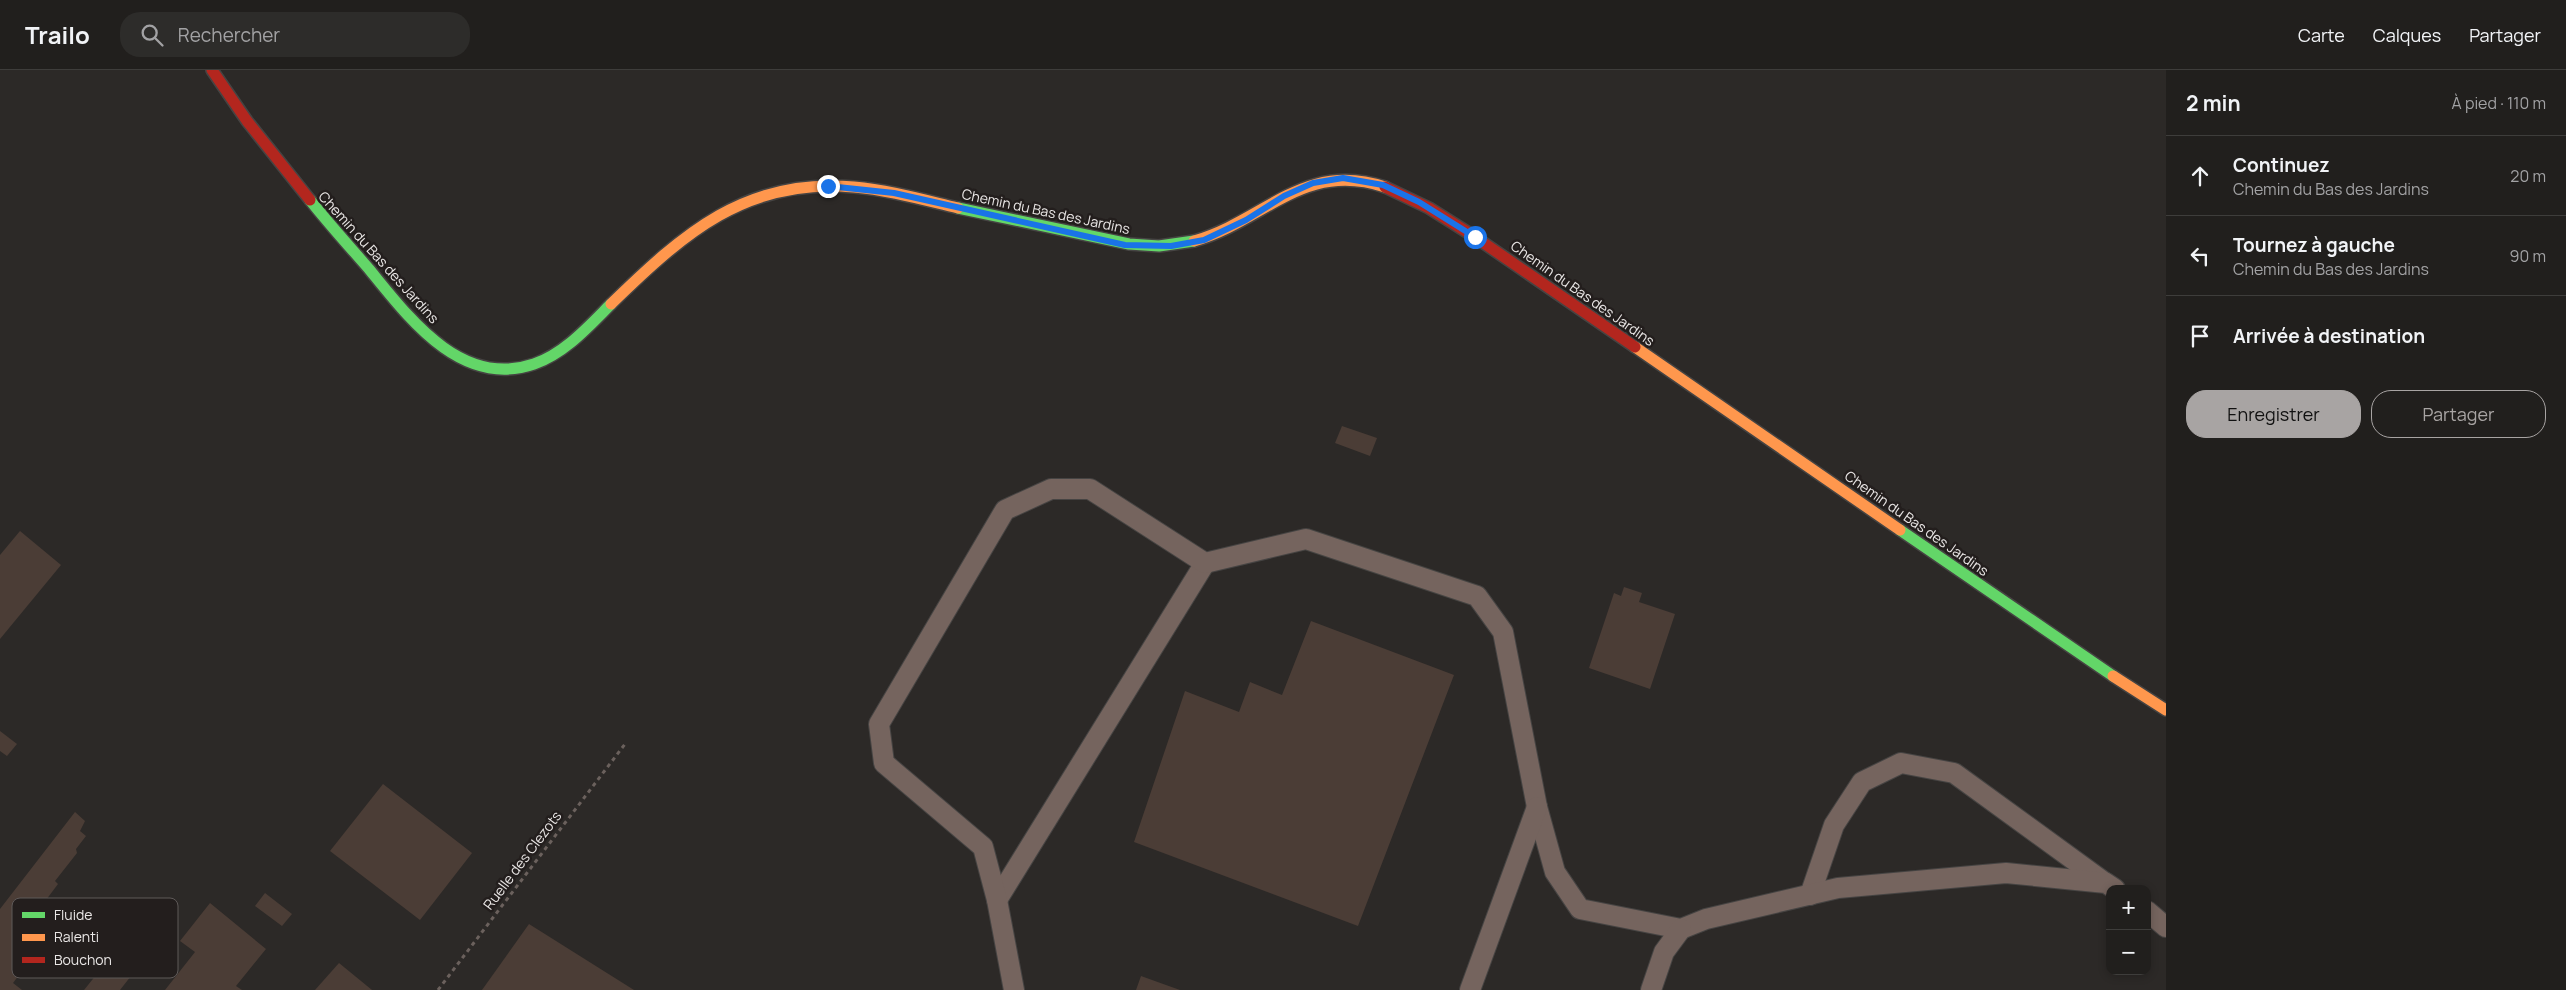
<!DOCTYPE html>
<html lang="fr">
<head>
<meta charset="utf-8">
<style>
	:root { --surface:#211f1d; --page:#2d2c2a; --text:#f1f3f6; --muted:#a2a2a4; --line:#3e3d3b; --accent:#a8a4a3 }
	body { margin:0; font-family:Manrope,sans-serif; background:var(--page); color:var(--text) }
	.controls { position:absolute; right:15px; bottom:15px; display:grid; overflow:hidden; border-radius:10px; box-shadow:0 2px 8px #0003 }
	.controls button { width:45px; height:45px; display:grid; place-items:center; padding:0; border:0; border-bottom:1px solid var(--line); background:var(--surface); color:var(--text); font:25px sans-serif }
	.stop { position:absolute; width:15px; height:15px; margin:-11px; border:4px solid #1a73e8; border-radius:50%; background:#fff }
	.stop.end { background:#1a73e8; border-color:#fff; box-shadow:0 1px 5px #0008 }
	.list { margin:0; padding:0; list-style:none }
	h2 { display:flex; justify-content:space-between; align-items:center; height:65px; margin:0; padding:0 20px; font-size:21px }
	h2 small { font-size:16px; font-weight:400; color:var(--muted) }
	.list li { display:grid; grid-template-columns:32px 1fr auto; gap:15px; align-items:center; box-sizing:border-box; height:80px; padding:0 20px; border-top:1px solid var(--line) }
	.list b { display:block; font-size:19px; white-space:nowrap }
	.list p { margin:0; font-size:16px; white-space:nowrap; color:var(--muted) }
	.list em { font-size:16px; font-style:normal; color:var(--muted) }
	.actions { display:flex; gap:10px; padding:15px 20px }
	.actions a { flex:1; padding:11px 0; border:1px solid var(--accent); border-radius:20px; text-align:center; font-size:18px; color:var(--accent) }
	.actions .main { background:var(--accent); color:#111 }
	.icon { flex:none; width:28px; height:28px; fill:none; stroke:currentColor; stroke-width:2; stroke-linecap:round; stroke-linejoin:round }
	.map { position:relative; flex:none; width:2166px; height:920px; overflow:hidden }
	header { display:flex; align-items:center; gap:30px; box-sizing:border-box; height:70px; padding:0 25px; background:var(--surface); border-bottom:1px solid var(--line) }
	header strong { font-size:24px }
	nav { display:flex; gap:28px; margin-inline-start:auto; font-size:18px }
	.search { width:350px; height:45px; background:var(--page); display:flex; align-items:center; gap:12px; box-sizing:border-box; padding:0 18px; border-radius:20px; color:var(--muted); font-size:19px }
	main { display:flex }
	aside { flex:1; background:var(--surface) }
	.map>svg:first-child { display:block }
</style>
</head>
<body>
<header>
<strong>Trailo</strong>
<div class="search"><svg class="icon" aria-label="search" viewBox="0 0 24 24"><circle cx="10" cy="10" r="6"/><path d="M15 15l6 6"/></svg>Rechercher</div>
<nav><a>Carte</a><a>Calques</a><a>Partager</a></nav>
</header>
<main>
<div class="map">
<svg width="2166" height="920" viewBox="0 0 2166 920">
	<rect width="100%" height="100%" fill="#2c2927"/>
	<g fill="#4b3d36">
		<path d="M1342 356 1377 368 1370 386 1335 373Z"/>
		<path d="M20 461 61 495 0 569V485Z"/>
		<path d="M1624 517 1642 523 1639 532 1675 544 1650 619 1589 598 1614 523 1621 526Z"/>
		<path d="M1311 551 1454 605 1358 856 1134 772 1185 621 1239 642 1250 612 1282 625Z"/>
		<path d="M0 661 17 674 7 686 0 681Z"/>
		<path d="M383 714 472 783 420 850 330 781Z"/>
		<path d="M75 742 85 751 80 761 86 766 76 779 77 783 55 811 58 814 25 858 43 873 13 913 22 920H0V839Z"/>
		<path d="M265 823 292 844 282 856 255 836Z"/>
		<path d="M210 833 266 879 236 916 242 920H165L195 882 180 871Z"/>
		<path d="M529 854 634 920H482Z"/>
		<path d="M109 889 131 906 120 920H84Z"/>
		<path d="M339 893 372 920H315Z"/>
		<path d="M1141 906 1166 915 1180 920H1136Z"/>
	</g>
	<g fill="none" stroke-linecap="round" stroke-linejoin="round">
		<defs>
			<g id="lane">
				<path d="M1810 825 1834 755 1862 712 1901 693 1954 703 2104 812"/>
				<path d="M997 830 1205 493"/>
				<path d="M2147 841 2166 857"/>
				<path d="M1014 920 997 830 983 777 884 693 879 654 1005 440 1051 419H1090L1205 493 1306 469 1477 526 1503 562 1537 737 1555 802 1580 839 1681 859 1706 849 1838 818 2006 803 2106 813 2115 819"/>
				<path d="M1470 920 1537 737"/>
				<path d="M1651 920 1664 882 1681 859"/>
			</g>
			<g id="fast">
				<path d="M310 130C329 154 349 176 369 199 409 248 461 319 534 294 565 283 588 257 611 234"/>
				<path d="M958 138 1129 174 1159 176 1194 171"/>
				<path d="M1900 460 2113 606"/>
			</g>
			<g id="slow">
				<path d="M1194 171C1265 151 1303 90 1385 117"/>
				<path d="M611 234C683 164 746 107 854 117 889 120 924 130 958 138"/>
				<path d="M1635 277 1900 460"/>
				<path d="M2113 606 2166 640"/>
			</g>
			<g id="jam">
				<path d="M212 0 247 51 310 130"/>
				<path d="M1385 117 1429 138 1475 167 1635 277"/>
			</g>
		</defs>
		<use href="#lane" stroke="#464443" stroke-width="22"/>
		<use href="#fast" stroke="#464443" stroke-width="14"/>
		<use href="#slow" stroke="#464443" stroke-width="14"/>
		<use href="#jam" stroke="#464443" stroke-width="14"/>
		<path stroke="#6b615d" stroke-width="3" stroke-dasharray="4 4" stroke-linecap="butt" d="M438 920 625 674"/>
		<use href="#lane" stroke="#75645e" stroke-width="20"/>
		<use href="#fast" stroke="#63d668" stroke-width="11"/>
		<use href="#slow" stroke="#ff974d" stroke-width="11"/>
		<use href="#jam" stroke="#b3261e" stroke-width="11"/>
	</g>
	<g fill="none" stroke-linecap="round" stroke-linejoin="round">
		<path stroke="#1a73e8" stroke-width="6" d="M828 116 894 123 1125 175 1171 176 1204 170 1246 150 1284 126 1313 113 1343 108 1383 115 1419 132 1475 167"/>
	</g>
	<g text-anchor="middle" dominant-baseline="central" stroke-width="5" stroke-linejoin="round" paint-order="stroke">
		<g font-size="14" fill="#eae7e6" stroke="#231e1d">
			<text transform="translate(1046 141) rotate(12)">Chemin du Bas des Jardins</text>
			<text transform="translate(379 187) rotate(48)">Chemin du Bas des Jardins</text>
			<text transform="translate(1583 223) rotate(35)">Chemin du Bas des Jardins</text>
			<text transform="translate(1917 453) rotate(35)">Chemin du Bas des Jardins</text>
			<text transform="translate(522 790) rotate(-53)">Ruelle des Clezots</text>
		</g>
	</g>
	<rect x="12" y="828" width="166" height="80" rx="8" fill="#231e1d" stroke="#5f5a59" stroke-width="1"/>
	<rect x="22" y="842" width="23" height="6" fill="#63d668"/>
	<rect x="22" y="864" width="23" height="7" fill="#ff974d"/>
	<rect x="22" y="887" width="23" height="6" fill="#b3261e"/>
	<g font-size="14" fill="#eae7e6">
		<text x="54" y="850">Fluide</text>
		<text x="54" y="872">Ralenti</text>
		<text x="54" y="895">Bouchon</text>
	</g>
</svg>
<div class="controls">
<button>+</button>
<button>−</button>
</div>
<div class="stop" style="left:1475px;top:167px"></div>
<div class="stop end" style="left:828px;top:116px"></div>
</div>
<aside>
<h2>2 min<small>À pied · 110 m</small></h2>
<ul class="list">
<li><svg class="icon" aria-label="ahead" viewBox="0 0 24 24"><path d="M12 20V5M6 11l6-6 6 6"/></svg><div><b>Continuez</b><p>Chemin du Bas des Jardins</p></div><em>20 m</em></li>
<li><svg class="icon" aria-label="left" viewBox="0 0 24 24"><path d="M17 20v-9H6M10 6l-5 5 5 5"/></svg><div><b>Tournez à gauche</b><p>Chemin du Bas des Jardins</p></div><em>90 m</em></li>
<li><svg class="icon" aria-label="arrive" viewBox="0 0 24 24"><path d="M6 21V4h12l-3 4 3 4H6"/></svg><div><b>Arrivée à destination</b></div></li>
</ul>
<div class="actions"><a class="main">Enregistrer</a><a>Partager</a></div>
</aside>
</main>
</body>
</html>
